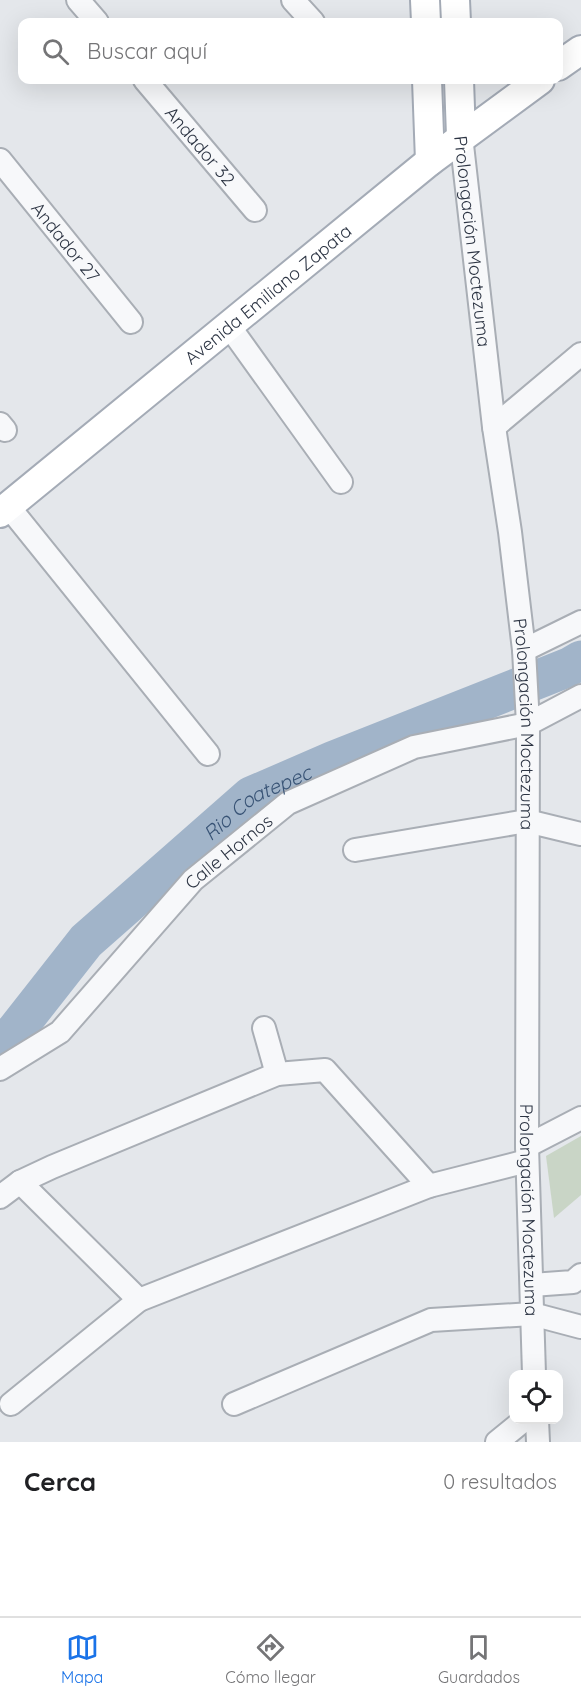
<!DOCTYPE html>
<html lang="es">
<head>
<meta charset="utf-8">
<style>
	:root { --surface:#fff; --page:#f6f6f6; --text:#202124; --muted:#757577; --line:#e0e0e0; --accent:#1a73e8 }
	body { margin:0; font-family:Quicksand,sans-serif; background:var(--page); color:var(--text) }
	.controls { position:absolute; right:18px; bottom:18px; display:grid; overflow:hidden; border-radius:12px; box-shadow:0 6px 24px #0002 }
	.controls button { width:54px; height:54px; display:grid; place-items:center; padding:0; border:0; border-bottom:2px solid var(--line); background:var(--surface); color:var(--text); font:30px sans-serif }
	.list { margin:0; padding:0; list-style:none }
	h2 { display:flex; justify-content:space-between; align-items:center; height:78px; margin:0; padding:0 24px; font-size:26px }
	h2 small { font-size:20px; font-weight:400; color:var(--muted) }
	.icon { flex:none; width:33px; height:33px; fill:none; stroke:currentColor; stroke-width:2; stroke-linecap:round; stroke-linejoin:round }
	.map { position:relative; flex:none; width:581px; height:1442px; overflow:hidden }
	.search { position:absolute; background:var(--surface); box-shadow:0 6px 24px #0002; left:18px; right:18px; top:18px; height:66px; display:flex; align-items:center; gap:15px; box-sizing:border-box; padding:0 21px; border-radius:12px; color:var(--muted); font-size:22px }
	.sheet { height:174px; background:var(--surface) }
	nav { display:flex; justify-content:space-around; align-items:center; box-sizing:border-box; height:84px; border-top:2px solid var(--line); background:var(--surface); font-size:16px; color:var(--muted) }
	nav a { display:grid; justify-items:center; gap:3px }
	nav .on { color:var(--accent) }
	.map>svg:first-child { display:block }
</style>
</head>
<body>
<div class="map">
<svg width="581" height="1442" viewBox="0 0 581 1442">
	<rect width="100%" height="100%" fill="#e4e7eb"/>
	<path fill="#c9d5c6" d="M581 1136V1195L554 1218 546 1156Z"/>
	<g fill="none" stroke-linecap="round" stroke-linejoin="round">
		<path stroke="#a1b4c9" stroke-width="39" id="s1" d="M0 1040 13 1034 86 941 251 796 332 761 569 667 581 660"/>
		<defs>
			<g id="minor">
				<path d="M78 0 97 22"/>
				<path d="M293 0 313 22"/>
				<path id="s2" d="M145 80 255 210"/>
				<path id="s3" d="M461 136 494 427 510 532 524 650 528 724 527 1146 534 1374"/>
				<path id="s4" d="M0 160 131 322"/>
				<path d="M229 326 341 482"/>
				<path d="M0 424 5 430"/>
				<path d="M494 427 581 354"/>
				<path d="M8 506 208 754"/>
				<path d="M524 650 581 622"/>
				<path d="M355 850 527 821 581 834"/>
				<path d="M264 1028 277 1074 325 1070 429 1186"/>
				<path id="s5" d="M0 1069 60 1032 193 880 288 803 414 747 528 724 581 696"/>
				<path d="M527 1146 581 1118"/>
				<path d="M20 1182 139 1300"/>
				<path d="M0 1197 20 1182 52 1167 277 1074"/>
				<path d="M532 1285 573 1282 581 1275"/>
				<path d="M11 1404 139 1300 429 1186 527 1161"/>
				<path d="M234 1404 431 1320 532 1314 581 1327"/>
				<path d="M537 1420 538 1442"/>
				<path d="M497 1442 524 1420"/>
			</g>
			<g id="major">
				<path d="M425 0 426 22"/>
				<path d="M455 0 456 22"/>
				<path d="M558 66 581 50"/>
				<path d="M427 80 430 161"/>
				<path d="M459 80 461 136"/>
				<path id="s6" d="M0 513 430 161 540 80"/>
			</g>
		</defs>
		<use href="#minor" stroke="#a9aeb5" stroke-width="26"/>
		<use href="#major" stroke="#a4abb6" stroke-width="32"/>
		<use href="#minor" stroke="#f7f8fa" stroke-width="22"/>
		<use href="#major" stroke="#fff" stroke-width="28"/>
	</g>
	<g text-anchor="middle" dominant-baseline="central" stroke-width="4.5" stroke-linejoin="round" paint-order="stroke">
		<g font-size="18" fill="#2c3443" stroke="#f4f6f8">
			<text stroke="none"><textPath href="#s2" startOffset="86">Andador 32</textPath></text>
			<text stroke="none"><textPath href="#s4" startOffset="105">Andador 27</textPath></text>
			<text stroke="none"><textPath href="#s3" startOffset="106">Prolongación Moctezuma</textPath></text>
			<text stroke="none"><textPath href="#s6" startOffset="346">Avenida Emiliano Zapata</textPath></text>
			<text stroke="none"><textPath href="#s3" startOffset="592">Prolongación Moctezuma</textPath></text>
			<text stroke="none"><textPath href="#s5" startOffset="318">Calle Hornos</textPath></text>
			<text stroke="none"><textPath href="#s3" startOffset="1078">Prolongación Moctezuma</textPath></text>
		</g>
		<g font-size="20" font-style="italic" fill="#385375" stroke="#f4f6f8">
			<text stroke="none"><textPath href="#s1" startOffset="354">Rio Coatepec</textPath></text>
		</g>
	</g>
</svg>
<div class="controls">
<button><svg class="icon" aria-label="locate" viewBox="0 0 24 24"><circle cx="12" cy="12" r="6"/><path d="M12 2v4M12 18v4M2 12h4M18 12h4"/></svg></button>
</div>
<div class="search"><svg class="icon" aria-label="search" viewBox="0 0 24 24"><circle cx="10" cy="10" r="6"/><path d="M15 15l6 6"/></svg>Buscar aquí</div>
</div>
<section class="sheet">
<h2>Cerca<small>0 resultados</small></h2>
<ul class="list">
</ul>
</section>
<nav>
<a class="on"><svg class="icon" aria-label="map" viewBox="0 0 24 24"><path d="M3 6l6-2 6 2 6-2v14l-6 2-6-2-6 2zM9 4v14M15 6v14"/></svg>Mapa</a>
<a><svg class="icon" aria-label="directions" viewBox="0 0 24 24"><path d="M12 3l9 9-9 9-9-9zM9 14v-3h6M13 9l2 2-2 2"/></svg>Cómo llegar</a>
<a><svg class="icon" aria-label="saved" viewBox="0 0 24 24"><path d="M7 4h10v16l-5-4-5 4z"/></svg>Guardados</a>
</nav>
</body>
</html>
